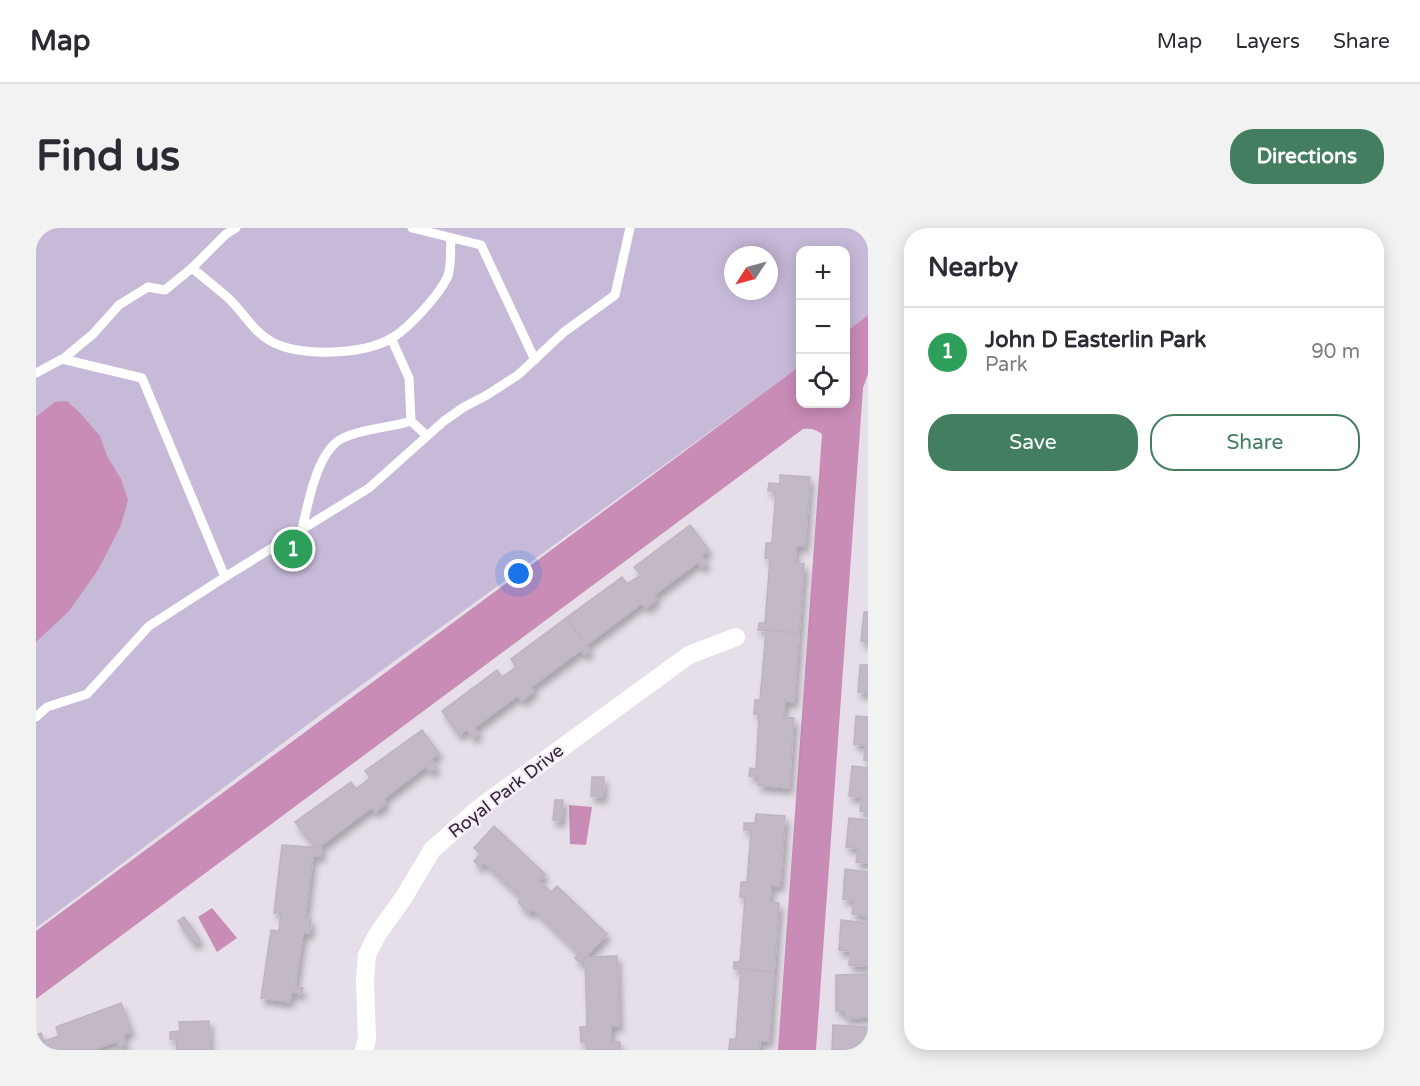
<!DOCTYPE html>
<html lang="en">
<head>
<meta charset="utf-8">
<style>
	:root { --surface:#fff; --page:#f2f2f3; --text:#2b2b33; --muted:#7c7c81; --line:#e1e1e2; --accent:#447e60 }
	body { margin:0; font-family:"Varela Round",sans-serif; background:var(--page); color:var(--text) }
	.controls { position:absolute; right:18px; top:18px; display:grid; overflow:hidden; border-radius:12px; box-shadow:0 3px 15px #0003 }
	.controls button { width:54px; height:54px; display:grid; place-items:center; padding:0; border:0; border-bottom:2px solid var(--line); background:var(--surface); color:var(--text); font:30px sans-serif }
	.compass { position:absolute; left:688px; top:18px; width:54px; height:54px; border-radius:50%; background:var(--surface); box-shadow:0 3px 15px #0003; rotate:234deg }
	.you { position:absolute; left:483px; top:346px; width:21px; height:21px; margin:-15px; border:4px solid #fff; border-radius:50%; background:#1a73e8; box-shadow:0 0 0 9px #1a73e833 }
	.badge { display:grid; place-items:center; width:39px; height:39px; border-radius:50%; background:var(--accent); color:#fff; font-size:20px; font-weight:700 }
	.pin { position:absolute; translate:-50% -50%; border:3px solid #fff; box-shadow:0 2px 6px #0006 }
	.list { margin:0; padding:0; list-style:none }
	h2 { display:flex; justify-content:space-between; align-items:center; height:78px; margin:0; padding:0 24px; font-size:26px }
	h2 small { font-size:20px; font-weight:400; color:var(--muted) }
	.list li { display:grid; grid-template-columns:39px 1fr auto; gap:18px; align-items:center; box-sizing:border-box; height:90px; padding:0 24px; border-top:2px solid var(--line) }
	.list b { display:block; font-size:22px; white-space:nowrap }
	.list p { margin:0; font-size:20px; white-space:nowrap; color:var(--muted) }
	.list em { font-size:20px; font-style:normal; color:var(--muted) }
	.actions { display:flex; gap:12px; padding:18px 24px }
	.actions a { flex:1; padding:14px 0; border:2px solid var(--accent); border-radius:24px; text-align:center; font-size:21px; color:var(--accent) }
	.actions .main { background:var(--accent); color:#fff }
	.icon { flex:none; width:33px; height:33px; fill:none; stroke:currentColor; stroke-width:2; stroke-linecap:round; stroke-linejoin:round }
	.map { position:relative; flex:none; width:832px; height:822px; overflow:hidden; border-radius:24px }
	header { display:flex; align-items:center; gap:36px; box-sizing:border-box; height:84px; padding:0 30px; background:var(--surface); border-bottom:2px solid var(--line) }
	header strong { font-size:28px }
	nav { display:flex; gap:33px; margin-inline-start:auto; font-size:21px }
	.intro { display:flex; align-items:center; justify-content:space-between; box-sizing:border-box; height:144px; padding:0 36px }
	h1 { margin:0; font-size:42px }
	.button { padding:15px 27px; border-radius:24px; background:var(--accent); color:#fff; font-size:21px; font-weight:700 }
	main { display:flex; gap:36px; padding:0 36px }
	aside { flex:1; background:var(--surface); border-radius:24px; box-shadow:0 3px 15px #0003 }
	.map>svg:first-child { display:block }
</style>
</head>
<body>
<header>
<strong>Map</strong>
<nav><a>Map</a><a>Layers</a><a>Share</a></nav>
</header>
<div class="intro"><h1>Find us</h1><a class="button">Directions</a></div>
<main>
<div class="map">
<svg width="832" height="822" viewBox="0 0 832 822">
	<defs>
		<filter id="shadow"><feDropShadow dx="3.5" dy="6" stdDeviation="3" flood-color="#0004"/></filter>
	</defs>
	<rect width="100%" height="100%" fill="#e6dfe9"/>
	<path fill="#c7bad8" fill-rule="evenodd" d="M0 0H832V87L810 104V22H764V138L283 488 0 700ZM697 27H733V63H697Z"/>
	<g fill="#c98cb7">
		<path d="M832 87V146L827 160 780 822H742L786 206C780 201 775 200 767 201L0 771V703L764 138V176H810V104Z"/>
		<path d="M31 173 45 186 64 208 71 228 85 251 92 272 85 297 62 342 33 383 0 414V189L19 174Z"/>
		<path d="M533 577 556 579 550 617 534 616Z"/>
		<path d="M176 680 201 710 181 724 162 689Z"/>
	</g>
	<g fill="#c2b8c6" stroke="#beb3c2" stroke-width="1.5" filter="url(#shadow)">
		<path d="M744 247 774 249 769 318H760L759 335 768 336 763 405 722 402 723 395H729L734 331 729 330 730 315H736L740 263H732L733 255 744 256Z"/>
		<path d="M654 297 673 322 665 327 671 335 665 339 662 334 618 367 621 371 610 380 606 375 550 417 530 390 586 349 591 356 605 347 598 339Z"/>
		<path d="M828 384H832V414L825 413Z"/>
		<path d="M530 390 554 423 549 427 545 422 495 459 498 463 486 473 482 467 438 500 443 505 437 510 431 501 423 507 406 483 461 442 466 449 480 439 475 431Z"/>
		<path d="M730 402 763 405 758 474 749 473 747 489 758 490 753 560 722 557 723 548H713L714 540 720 541 723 486H718L719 472H724Z"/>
		<path d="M824 437H832V465L822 464Z"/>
		<path d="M820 488 832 489V533L828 532 829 517 818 516Z"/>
		<path d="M386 502 403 525 395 531 401 539 395 544 390 538 347 571 350 575 339 584 336 579 283 619 277 617 259 594 315 554 320 561 334 550 329 543Z"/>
		<path d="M816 538 832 540V584L824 583 825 569 813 568Z"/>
		<path d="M556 549H568L567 569 555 568Z"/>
		<path d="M519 572H527L525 593 517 592Z"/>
		<path d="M720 586 749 588 744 658 735 657 734 674 743 675 738 744 698 741V734H704L709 670 704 669 705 654H711L715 602H708V595H719Z"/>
		<path d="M813 590 832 592V635L820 634 822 620 810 619Z"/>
		<path d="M458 598 509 646 503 653 515 664 521 658 571 706 544 735 539 730 543 725 497 681 493 685 482 674 486 670 448 634 443 639 438 633 445 626 438 620Z"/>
		<path d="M246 617 286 620 285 628H277L269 691 275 692 274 705H267L259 759 267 760 265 766 255 764 254 774 225 770 235 702 243 703 245 684 238 685Z"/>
		<path d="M809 641 832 644V688L816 686 818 672 807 671Z"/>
		<path d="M148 689 164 712 158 716 142 693Z"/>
		<path d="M805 692 832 695V738L813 737 814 723 803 722Z"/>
		<path d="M581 728 583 798H575V814H584V822H551L550 814H545L544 799H551L549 729Z"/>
		<path d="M705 741 738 744 733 813H724L723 822H693L694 811H700Z"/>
		<path d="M832 746V789L809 790V783H800V747Z"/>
		<path d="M85 775 95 803 87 807 90 816 83 818 81 813 56 822H0V807L5 805 8 813 23 808 20 799Z"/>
		<path d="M173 793 174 822H141L140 811H134V804L144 803 143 794Z"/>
		<path d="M797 797 832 799V822H796Z"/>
	</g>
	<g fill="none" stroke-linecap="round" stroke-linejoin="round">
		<g stroke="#fff" stroke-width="9">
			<path d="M376 0 445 17 499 132"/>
			<path d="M156 40C168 50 180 59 191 69 208 84 216 103 236 114 266 129 327 127 356 110 373 100 402 68 411 50 416 40 414 21 415 10"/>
			<path d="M27 131 57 106 83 77 112 59 129 62 156 40 190 6 200 0"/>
			<path d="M0 145 26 131 106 150 189 349 113 398 51 466 11 479 0 489"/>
			<path d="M375 193 391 208"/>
			<path d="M266 301C272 276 281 222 307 210 328 200 354 200 375 193L373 150 355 110"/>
			<path d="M189 349 333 260 408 193 428 179 451 167 482 147 528 104 579 67 594 0"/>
		</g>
		<path stroke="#fff" stroke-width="18" d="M328 822 331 811 329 753 331 727 341 707 368 669 396 622 442 581 653 427 700 409"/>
	</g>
	<g text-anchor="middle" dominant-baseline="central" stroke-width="4.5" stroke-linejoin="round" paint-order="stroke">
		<g font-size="18" fill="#352237" stroke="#f4eff6">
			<text transform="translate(470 563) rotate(-38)">Royal Park Drive</text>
		</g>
	</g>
</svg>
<div class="controls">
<button>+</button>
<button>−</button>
<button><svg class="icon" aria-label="locate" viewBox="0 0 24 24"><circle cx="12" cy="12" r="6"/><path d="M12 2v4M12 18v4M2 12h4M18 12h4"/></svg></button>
</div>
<svg class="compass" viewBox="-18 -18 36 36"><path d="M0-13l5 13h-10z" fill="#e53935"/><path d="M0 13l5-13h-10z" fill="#7c7c81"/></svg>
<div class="you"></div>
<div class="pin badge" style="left:257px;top:321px;background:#2e9e5b">1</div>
</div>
<aside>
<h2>Nearby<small></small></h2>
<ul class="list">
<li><span class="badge" style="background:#2e9e5b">1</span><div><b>John D Easterlin Park</b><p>Park</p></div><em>90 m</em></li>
</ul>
<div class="actions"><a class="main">Save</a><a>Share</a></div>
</aside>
</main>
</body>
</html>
